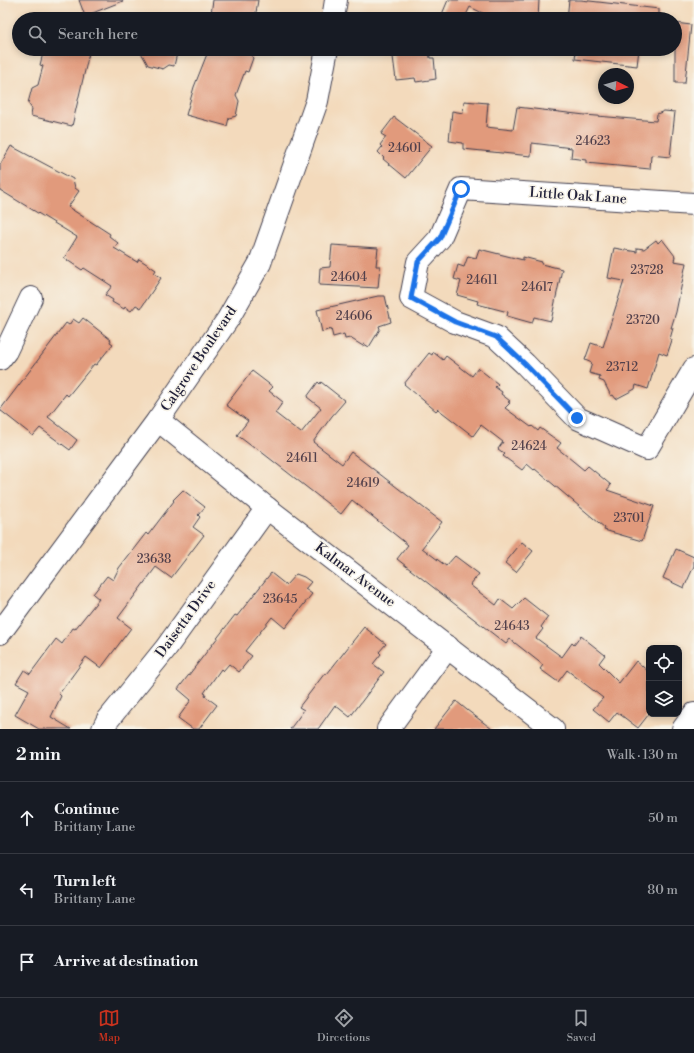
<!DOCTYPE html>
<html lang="en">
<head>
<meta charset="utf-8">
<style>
	:root { --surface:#171b24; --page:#242831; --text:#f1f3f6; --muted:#9ea1a6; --line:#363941; --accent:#c8321e }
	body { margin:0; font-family:"Libre Bodoni",serif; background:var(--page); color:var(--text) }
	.controls { position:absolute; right:12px; bottom:12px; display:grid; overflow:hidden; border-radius:8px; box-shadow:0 2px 6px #0003 }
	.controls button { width:36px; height:36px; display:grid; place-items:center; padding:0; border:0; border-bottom:1px solid var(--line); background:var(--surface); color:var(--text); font:20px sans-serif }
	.compass { position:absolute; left:598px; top:68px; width:36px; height:36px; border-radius:50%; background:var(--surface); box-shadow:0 2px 6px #0003; rotate:95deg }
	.stop { position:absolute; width:12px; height:12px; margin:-9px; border:3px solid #1a73e8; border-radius:50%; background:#fff }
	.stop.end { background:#1a73e8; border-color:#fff; box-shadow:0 1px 4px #0008 }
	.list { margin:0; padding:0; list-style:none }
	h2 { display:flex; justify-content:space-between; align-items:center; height:52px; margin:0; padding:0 16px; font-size:17px }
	h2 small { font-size:13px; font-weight:400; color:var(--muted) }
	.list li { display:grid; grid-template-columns:26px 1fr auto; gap:12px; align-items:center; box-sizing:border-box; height:72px; padding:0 16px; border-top:1px solid var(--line) }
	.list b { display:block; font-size:15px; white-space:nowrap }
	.list p { margin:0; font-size:13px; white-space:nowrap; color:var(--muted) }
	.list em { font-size:13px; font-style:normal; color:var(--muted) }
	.icon { flex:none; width:22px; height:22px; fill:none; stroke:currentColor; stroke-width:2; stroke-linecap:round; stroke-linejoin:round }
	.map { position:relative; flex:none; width:694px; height:729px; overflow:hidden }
	.search { position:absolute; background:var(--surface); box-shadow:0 2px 6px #0003; left:12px; right:12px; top:12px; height:44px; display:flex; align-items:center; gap:10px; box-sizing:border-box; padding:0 14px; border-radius:22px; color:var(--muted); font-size:15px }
	.sheet { height:268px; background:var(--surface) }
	nav { display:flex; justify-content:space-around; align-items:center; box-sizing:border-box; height:56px; border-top:1px solid var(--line); background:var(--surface); font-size:11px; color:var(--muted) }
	nav a { display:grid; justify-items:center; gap:2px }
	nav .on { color:var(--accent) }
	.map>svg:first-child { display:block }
</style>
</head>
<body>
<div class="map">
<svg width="694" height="729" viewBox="0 0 694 729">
	<rect width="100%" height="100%" fill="#f7f3e8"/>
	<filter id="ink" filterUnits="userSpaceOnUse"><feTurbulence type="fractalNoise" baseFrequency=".025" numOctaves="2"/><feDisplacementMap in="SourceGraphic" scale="8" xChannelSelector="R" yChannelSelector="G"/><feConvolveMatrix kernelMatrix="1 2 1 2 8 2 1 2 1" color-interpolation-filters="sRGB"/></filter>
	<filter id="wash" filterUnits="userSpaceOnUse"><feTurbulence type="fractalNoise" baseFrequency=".012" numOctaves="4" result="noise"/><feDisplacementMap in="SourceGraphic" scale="16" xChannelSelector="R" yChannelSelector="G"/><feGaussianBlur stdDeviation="0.9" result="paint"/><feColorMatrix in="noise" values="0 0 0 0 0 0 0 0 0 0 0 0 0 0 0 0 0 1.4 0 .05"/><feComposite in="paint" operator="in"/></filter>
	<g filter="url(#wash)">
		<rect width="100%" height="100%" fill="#f3dabc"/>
		<g id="blocks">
			<g fill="#e19a7b">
				<path d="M79 0H123V1L85 16Z"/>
				<path d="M213 0H258L255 19 211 14Z"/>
				<path d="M448 0H539L538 19H495L470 7 464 19H440Z"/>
				<path d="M569 0H581L659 9V19H567Z"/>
				<path d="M675 23 691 25 685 83H675Z"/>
				<path d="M44 49H90L72 126 31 116 32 109 28 103 32 88 38 85 43 66 40 65Z"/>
				<path d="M139 49H178L174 66 169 65 163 69 148 65Z"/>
				<path d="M209 49H255L252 57 253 58 248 72 245 71 236 95 239 101 236 116 229 118 227 126 186 115 194 87Z"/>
				<path d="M392 49H429L430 58H434L436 79 416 82 415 78 396 80Z"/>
				<path d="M576 49H639L637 66 575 59Z"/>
				<path d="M464 101 488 103 486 127 513 130 517 107 585 115 656 121 657 114 664 111 675 112 670 157 651 155 650 169 586 163V160L571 158 572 148 532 143 531 156 463 149V143L449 141 452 111 463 113Z"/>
				<path d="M394 117 432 146 406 178 383 159 384 158 378 152 382 147 380 145 386 137 381 134Z"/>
				<path d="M11 146 73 179 75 188 79 191 68 207 110 234 109 236 118 243 114 248 137 262 139 259 156 270 154 273 161 278 141 308 136 305 131 311 125 307 124 309 112 302 113 300 105 295 112 286 84 268 82 270 64 258 77 237 0 190V165Z"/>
				<path d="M662 239 675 256 674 261 686 263 676 312 671 328H673L670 339 672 340 667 355 659 352 648 389 636 385 635 389 616 399 613 395 611 396 604 382 599 380 600 376 589 373 592 363 585 360 591 343 603 347 624 281 608 278 612 257 614 248 637 252V248L644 249 656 240 658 243Z"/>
				<path d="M332 245 378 248 376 266H380L378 288 319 285 320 268 330 267Z"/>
				<path d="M479 249 523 260V257L542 262 541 264 562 269 551 321 534 317 532 323 507 316 508 312 477 304 478 301 457 295 461 281 454 279 458 265 464 267 468 256 476 258Z"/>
				<path d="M378 296H385L391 322 379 326 380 329 369 347 364 344 363 346 350 338 345 339 344 334 333 337 331 329 322 332 317 310Z"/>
				<path d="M83 318 111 340 110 342 113 344 96 365 94 364 68 396 66 394 48 417 77 440 70 450 40 428 33 436 0 410 66 323 69 325 73 319 79 323Z"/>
				<path d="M433 352 443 360 446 356 472 376 478 368 498 384 495 387 502 392 501 394 510 401 508 402 510 403 505 408 531 427 532 426 538 431 540 428 561 443 557 448 584 470 588 466 611 485 607 490 654 506 642 541 604 530 605 528 535 469 534 470 527 464 522 470 503 456 505 454 498 449 503 442 481 425 473 436 438 409 436 411 404 384 429 353 432 355Z"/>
				<path d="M252 371 273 387 269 391 283 402 275 413 301 433 321 408 307 397 318 382 320 384 321 382 345 401 332 416 313 442 342 464 351 452 442 522 422 548 446 566 455 556 479 574 470 585 496 605 500 599 513 609 524 598 548 617 541 627 543 629 536 638 562 657 572 643 574 645 581 636 605 655 599 663 619 683 636 661 649 672V714L638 728 617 712 609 722 593 709 603 698 567 670 558 682 540 669 543 665 510 639 506 644 397 559 408 545 352 500 341 514 255 447 254 448 237 435 248 421 226 405Z"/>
				<path d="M183 490 205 507 198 515 200 517 193 527 204 535 171 578 156 567 118 618 131 628 101 668 86 657 59 694 61 696 51 717 71 729H39L15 715 29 690 16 683 24 670 30 674 56 639 62 644 73 628 75 629 99 599 93 594 107 576 113 580 119 568 146 533 148 535 174 501 173 500Z"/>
				<path d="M522 542 533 551 516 572 505 563Z"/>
				<path d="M676 549 694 557V566L684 588 663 578Z"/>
				<path d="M271 573 286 585 296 574 304 577 311 582 305 589 312 594 285 628 272 617 245 651 252 656 239 672 229 664 223 671 221 669 204 693 206 694 205 696 217 705 199 729H193L178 718 191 700 178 689 235 615 237 616Z"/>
				<path d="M364 627 386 644 379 652 381 654 373 664 384 672 350 717 335 705 318 729H290L304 710 299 707 325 673 327 674Z"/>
				<path d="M456 701 467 710 492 729H434Z"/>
			</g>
		</g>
	</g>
	<g filter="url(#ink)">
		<use href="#blocks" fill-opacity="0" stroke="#413e4e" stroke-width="1"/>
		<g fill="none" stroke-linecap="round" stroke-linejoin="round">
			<defs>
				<g id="minor">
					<path d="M333 19 336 0"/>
					<path d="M694 204 461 189 440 238 418 262 411 298 455 322 496 337 525 364 577 418 647 449 694 369"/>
					<path d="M0 359 6 351 31 298"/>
					<path d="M158 420 267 508 553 729"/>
					<path d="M0 633 158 420 228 319 260 263 317 101 327 49"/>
					<path d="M103 729 107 721 166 648 267 508"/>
					<path d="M388 729 448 647"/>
					<path d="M683 729 694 714"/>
				</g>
			</defs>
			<use href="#minor" stroke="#413e4e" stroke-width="24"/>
			<use href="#minor" stroke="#fff" stroke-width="22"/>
		</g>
	</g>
	<g fill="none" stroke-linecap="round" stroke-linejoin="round" filter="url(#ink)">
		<path stroke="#1a73e8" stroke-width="5" d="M461 189 440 238 418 262 411 298 455 322 496 337 525 364 577 418"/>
	</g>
	<g text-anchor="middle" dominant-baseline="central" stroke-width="3" stroke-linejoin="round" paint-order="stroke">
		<g font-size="12" fill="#52404b">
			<text x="593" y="141">24623</text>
			<text x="405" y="148">24601</text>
			<text x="647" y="270">23728</text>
			<text x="349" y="277">24604</text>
			<text x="482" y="280">24611</text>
			<text x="537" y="287">24617</text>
			<text x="354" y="316">24606</text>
			<text x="643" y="320">23720</text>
			<text x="622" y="367">23712</text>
			<text x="529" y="446">24624</text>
			<text x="302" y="458">24611</text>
			<text x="363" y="483">24619</text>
			<text x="629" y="518">23701</text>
			<text x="154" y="559">23638</text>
			<text x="280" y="599">23645</text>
			<text x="512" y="626">24643</text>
		</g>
		<g font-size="14" fill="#22223b" stroke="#f7f3e8">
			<text transform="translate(578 196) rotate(4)">Little Oak Lane</text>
			<text transform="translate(199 359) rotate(-56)">Calgrove Boulevard</text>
			<text transform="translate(355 575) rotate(37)">Kalmar Avenue</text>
			<text transform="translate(186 619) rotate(-54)">Daisetta Drive</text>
		</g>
	</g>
</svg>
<div class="controls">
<button><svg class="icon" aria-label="locate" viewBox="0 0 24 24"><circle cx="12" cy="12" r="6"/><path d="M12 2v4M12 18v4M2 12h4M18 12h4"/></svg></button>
<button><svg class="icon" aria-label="layers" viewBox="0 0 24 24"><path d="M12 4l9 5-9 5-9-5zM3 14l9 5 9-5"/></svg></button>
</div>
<svg class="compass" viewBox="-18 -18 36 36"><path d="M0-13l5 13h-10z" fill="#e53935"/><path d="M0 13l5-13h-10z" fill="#9ea1a6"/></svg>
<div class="stop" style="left:461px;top:189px"></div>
<div class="stop end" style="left:577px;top:418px"></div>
<div class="search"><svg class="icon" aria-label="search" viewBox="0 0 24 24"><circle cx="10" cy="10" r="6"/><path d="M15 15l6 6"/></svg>Search here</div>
</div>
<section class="sheet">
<h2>2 min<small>Walk · 130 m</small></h2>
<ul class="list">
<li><svg class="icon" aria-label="ahead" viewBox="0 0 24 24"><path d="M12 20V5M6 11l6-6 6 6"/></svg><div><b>Continue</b><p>Brittany Lane</p></div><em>50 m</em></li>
<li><svg class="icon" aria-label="left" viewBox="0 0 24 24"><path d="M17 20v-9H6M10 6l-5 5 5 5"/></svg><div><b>Turn left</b><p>Brittany Lane</p></div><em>80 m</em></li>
<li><svg class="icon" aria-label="arrive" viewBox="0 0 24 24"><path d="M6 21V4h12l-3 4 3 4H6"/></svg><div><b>Arrive at destination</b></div></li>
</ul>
</section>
<nav>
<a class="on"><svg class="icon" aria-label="map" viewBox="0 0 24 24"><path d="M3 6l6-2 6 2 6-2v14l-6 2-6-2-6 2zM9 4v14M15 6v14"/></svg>Map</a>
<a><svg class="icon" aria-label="directions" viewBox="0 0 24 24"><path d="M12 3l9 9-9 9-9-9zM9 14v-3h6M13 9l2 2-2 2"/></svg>Directions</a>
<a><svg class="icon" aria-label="saved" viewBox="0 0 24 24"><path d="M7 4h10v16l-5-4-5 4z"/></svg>Saved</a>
</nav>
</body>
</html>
